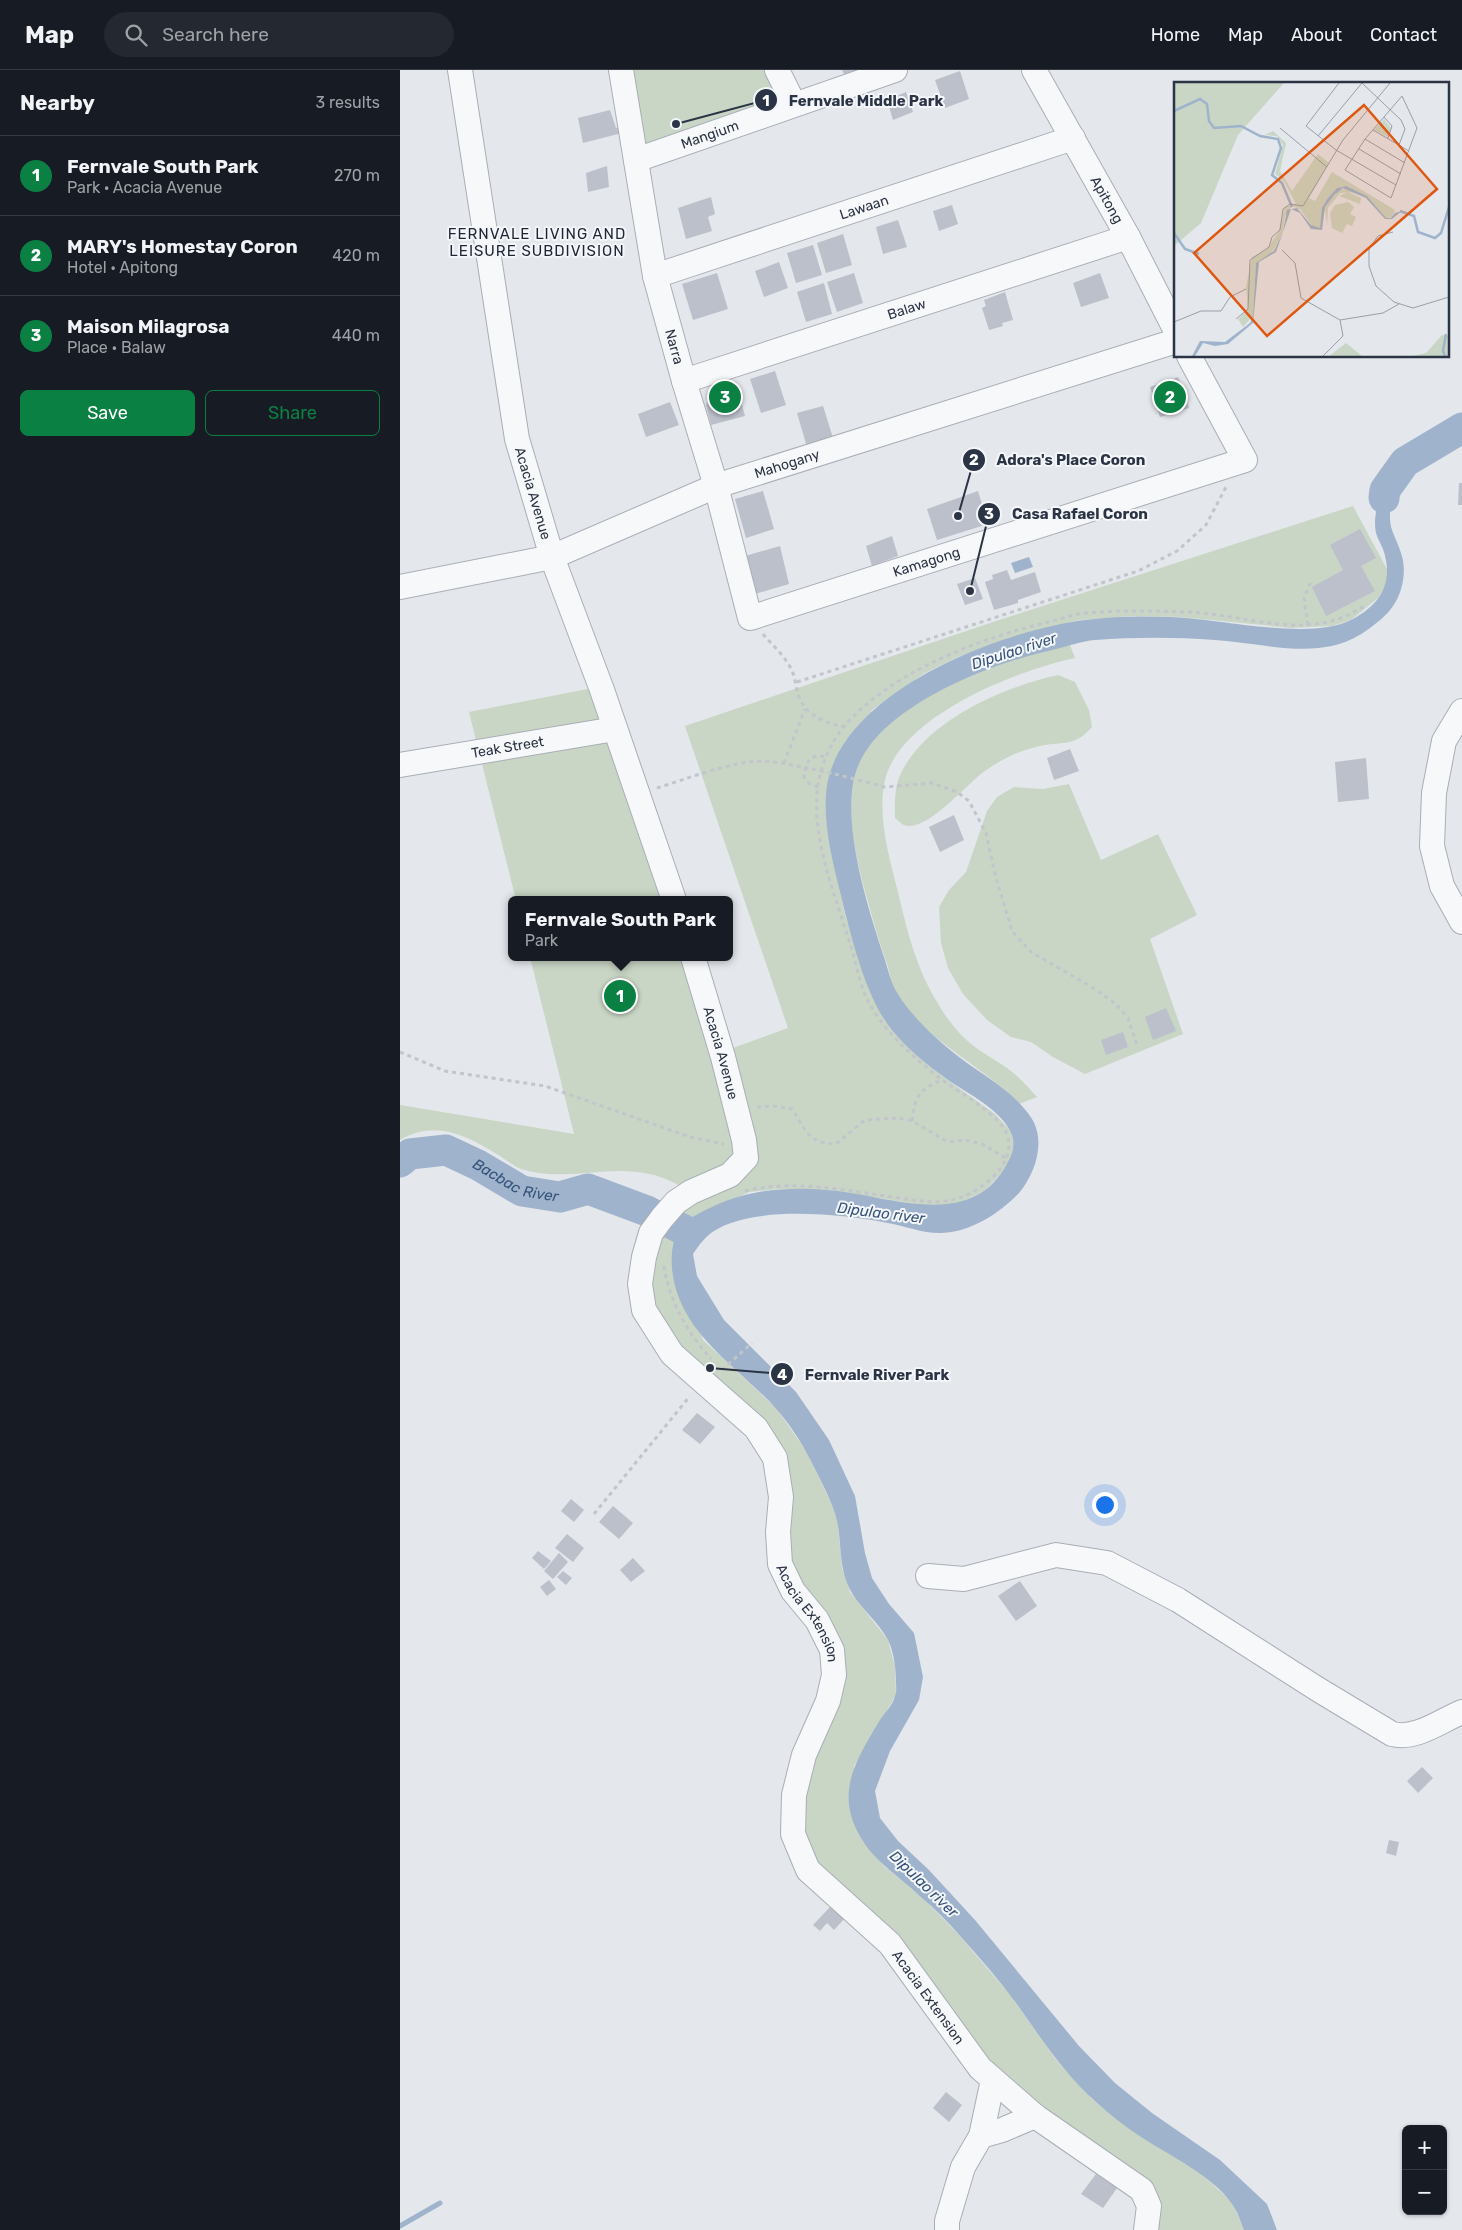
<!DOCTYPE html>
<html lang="en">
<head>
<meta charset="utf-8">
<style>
	:root { --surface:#171b24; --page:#242831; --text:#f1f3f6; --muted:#9ea1a6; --line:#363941; --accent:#0b8043 }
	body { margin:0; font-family:Rubik,sans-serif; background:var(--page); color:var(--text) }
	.controls { position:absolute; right:15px; bottom:15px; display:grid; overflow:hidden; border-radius:8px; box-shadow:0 1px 4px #0004 }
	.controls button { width:45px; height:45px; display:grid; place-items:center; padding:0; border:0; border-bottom:1px solid var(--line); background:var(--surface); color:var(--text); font:25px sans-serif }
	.you { position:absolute; left:704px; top:1434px; width:18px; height:18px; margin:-12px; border:4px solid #fff; border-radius:50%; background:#1a73e8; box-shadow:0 0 0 8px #1a73e833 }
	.badge { display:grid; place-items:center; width:32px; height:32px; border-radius:50%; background:var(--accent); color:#fff; font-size:16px; font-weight:700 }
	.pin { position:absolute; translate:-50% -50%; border:2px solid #fff; box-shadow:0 1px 5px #0006 }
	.popup { position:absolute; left:108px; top:826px; width:225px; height:65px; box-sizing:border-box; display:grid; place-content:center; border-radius:8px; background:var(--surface); filter:drop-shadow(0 1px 4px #0005); font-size:16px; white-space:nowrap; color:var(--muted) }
	.popup b { font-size:19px; color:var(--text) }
	.popup::after { content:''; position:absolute; left:50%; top:100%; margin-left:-10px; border:10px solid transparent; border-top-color:var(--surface) }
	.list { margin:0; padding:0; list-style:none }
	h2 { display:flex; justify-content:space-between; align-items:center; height:65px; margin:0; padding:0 20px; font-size:21px }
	h2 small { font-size:16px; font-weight:400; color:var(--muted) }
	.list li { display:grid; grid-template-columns:32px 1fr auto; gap:15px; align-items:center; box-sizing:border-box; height:80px; padding:0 20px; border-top:1px solid var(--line) }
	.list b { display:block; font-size:19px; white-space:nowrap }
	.list p { margin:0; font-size:16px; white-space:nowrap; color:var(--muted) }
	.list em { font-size:16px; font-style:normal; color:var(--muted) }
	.actions { display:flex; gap:10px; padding:15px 20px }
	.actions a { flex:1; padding:11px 0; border:1px solid var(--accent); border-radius:8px; text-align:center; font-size:18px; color:var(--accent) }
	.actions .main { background:var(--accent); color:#fff }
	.icon { flex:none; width:28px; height:28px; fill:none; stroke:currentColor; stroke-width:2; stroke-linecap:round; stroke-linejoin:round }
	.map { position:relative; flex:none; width:1062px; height:2160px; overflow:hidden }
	header { display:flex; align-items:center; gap:30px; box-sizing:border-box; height:70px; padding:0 25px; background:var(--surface); border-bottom:1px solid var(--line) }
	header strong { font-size:24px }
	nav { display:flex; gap:28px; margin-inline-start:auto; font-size:18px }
	.search { width:350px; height:45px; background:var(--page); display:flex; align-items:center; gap:12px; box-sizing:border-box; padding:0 18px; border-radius:28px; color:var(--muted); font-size:19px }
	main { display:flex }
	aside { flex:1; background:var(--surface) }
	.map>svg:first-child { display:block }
</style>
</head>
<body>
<header>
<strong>Map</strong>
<div class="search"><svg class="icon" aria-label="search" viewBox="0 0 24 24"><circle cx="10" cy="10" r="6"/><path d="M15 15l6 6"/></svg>Search here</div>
<nav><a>Home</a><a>Map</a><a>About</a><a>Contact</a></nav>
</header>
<main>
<aside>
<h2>Nearby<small>3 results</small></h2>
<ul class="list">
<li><span class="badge">1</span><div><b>Fernvale South Park</b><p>Park · Acacia Avenue</p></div><em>270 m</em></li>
<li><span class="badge">2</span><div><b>MARY's Homestay Coron</b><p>Hotel · Apitong</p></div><em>420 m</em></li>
<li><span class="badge">3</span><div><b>Maison Milagrosa</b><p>Place · Balaw</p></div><em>440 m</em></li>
</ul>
<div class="actions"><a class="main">Save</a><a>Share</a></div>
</aside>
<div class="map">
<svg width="1062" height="2160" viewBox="0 0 1062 2160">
	<rect width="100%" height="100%" fill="#e4e7ec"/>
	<g fill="#c9d6c5">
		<path d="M230 0H368L382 27 244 79Z"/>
		<path d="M953 436 989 503 985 517 978 528 951 550 932 556 891 558 781 547 731 546 680 550 613 567 558 587 525 603 472 640 427 751 432 788 446 848 469 917 485 951 513 982 542 1006 595 1044 611 1061 614 1074 611 1088 603 1102 584 1121 562 1132 534 1137 429 1120 378 1119 349 1122 283 1155 275 1170 303 1270 376 1338 408 1384 437 1446 442 1498 450 1522 488 1570 495 1596 496 1625 454 1696 463 1772 485 1797 523 1828 558 1864 610 1925 657 1991 693 2030 737 2064 800 2103 832 2132 844 2160H746L749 2136 635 2046 435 1825 393 1764 434 1605 393 1521 375 1388 244 1240V1187L291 1122C277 1114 265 1107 249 1104 207 1094 164 1113 121 1099 112 1095 104 1088 95 1083 64 1064 34 1050 0 1070V1035L174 1064 130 887H289L319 983 388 958 285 656 593 552Z"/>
		<path d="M670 575 675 588C618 600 500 646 485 710 477 746 489 787 498 822 507 861 517 901 539 935 546 948 559 964 570 973 585 986 605 994 619 1008 626 1014 631 1021 637 1027L619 1034C582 994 525 972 496 922 492 915 490 905 488 897 479 872 472 847 465 821 455 783 445 741 456 702 473 646 560 606 611 590 630 584 651 580 670 575Z"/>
		<path d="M658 605 675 612 689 640 692 657C675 677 663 671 640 676 620 680 602 689 585 701 566 714 527 763 504 755 501 754 498 750 495 748 495 734 494 716 501 703 527 650 603 617 658 605Z"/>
		<path d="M198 617 270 830H116L69 642Z"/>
		<path d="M669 714 701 790 758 764 797 845 750 869 783 964 685 1004 653 987 631 972 611 967 587 950 563 924 548 898 541 873 539 837 549 820 566 802 587 741 597 727 614 717 643 719Z"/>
	</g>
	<g fill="#9fb4cc">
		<path d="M1005 392C998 409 990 426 990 445 989 460 997 469 1001 483 1007 500 1003 522 993 536 987 545 978 552 970 558 924 594 867 573 815 570 775 567 735 567 695 570 682 571 669 576 656 579 613 589 575 602 536 623 505 640 470 664 457 699 439 749 468 838 484 887 488 899 491 914 498 924 503 933 511 942 518 950 530 963 545 976 559 987 584 1006 615 1022 632 1049 646 1072 635 1104 619 1123 600 1143 571 1162 542 1163 525 1164 505 1156 488 1153 442 1144 354 1135 314 1161 305 1167 299 1175 293 1184L297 1206 324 1250 396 1322 429 1370 455 1426 465 1483 472 1508 489 1534 514 1563 523 1607 519 1630 490 1681 475 1721 480 1748 498 1771 529 1800 575 1850 679 1976 715 2013 752 2043 820 2090 867 2134 877 2160H844C840 2151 838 2142 832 2134 813 2106 770 2086 741 2067 726 2057 710 2045 696 2032 664 2004 641 1968 616 1933 599 1910 580 1888 561 1867 549 1853 535 1839 521 1827 501 1808 475 1792 461 1768 434 1723 456 1690 480 1650 485 1642 493 1635 495 1626 497 1621 496 1617 496 1612 496 1599 494 1582 488 1570 477 1549 456 1536 447 1513 438 1490 442 1465 435 1443 429 1426 419 1407 411 1391 401 1371 386 1349 371 1333 332 1293 278 1260 272 1199 271 1185 272 1170 280 1158 288 1147 304 1141 316 1135 351 1119 389 1117 427 1120 487 1124 571 1164 608 1092 613 1083 615 1075 612 1065 603 1041 569 1024 548 1010 526 994 502 975 486 952 463 919 449 858 439 818 431 786 420 739 429 706 454 617 601 561 685 550 713 546 741 546 770 547 819 548 910 572 953 549 982 533 994 511 983 479 978 467 975 466 975 452 975 445 978 431 980 424 981 420 982 415 985 411 990 403 998 398 1005 392Z"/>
		<path d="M629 487 633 497 615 503 611 493Z"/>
	</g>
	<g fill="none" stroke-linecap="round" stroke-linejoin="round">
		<path stroke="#9fb4cc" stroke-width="5" d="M0 2156 40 2133"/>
		<g stroke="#9fb4cc" stroke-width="31">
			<path d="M984 428 985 420 1005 392 1062 358"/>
			<path id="s1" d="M0 1092 10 1084 46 1080 78 1095 122 1121 160 1127 188 1119 247 1141 288 1162"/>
		</g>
	</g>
	<g fill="#bbc0ca">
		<path d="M442 0H468L447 10Z"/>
		<path d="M560 1 569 29 545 38 535 10Z"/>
		<path d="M506 22 513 42 493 50 487 30Z"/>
		<path d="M210 40 216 58 220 57 222 63 183 73 178 48Z"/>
		<path d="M207 96 209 117 188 122 186 103Z"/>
		<path d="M311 127 315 144 308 147 312 161 286 169 278 138Z"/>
		<path d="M552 135 558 154 539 161 533 141Z"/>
		<path d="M498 150 507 177 483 184 476 157Z"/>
		<path d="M443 164 452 195 426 203 417 173Z"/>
		<path d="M413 175 422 205 396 213 387 183Z"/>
		<path d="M379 192 388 218 364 227 355 201Z"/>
		<path d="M317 203 328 239 293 250 282 214Z"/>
		<path d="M454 203 463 233 437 242 427 212Z"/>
		<path d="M700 203 709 228 681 237 673 213Z"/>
		<path d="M424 213 432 244 406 252 397 222Z"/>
		<path d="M605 222 613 250 602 253 603 256 589 260 582 238 586 236 584 230Z"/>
		<path d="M375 301 386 335 361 343 350 309Z"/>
		<path d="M778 307 789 338 760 347 750 317Z"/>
		<path d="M336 312 345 346 311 355 306 335 315 319Z"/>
		<path d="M270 332 279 355 246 367 238 344Z"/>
		<path d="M423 336 433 368 407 377 397 343Z"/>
		<path d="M1059 413H1062V435H1058Z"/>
		<path d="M363 421 374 459 346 468 335 429Z"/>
		<path d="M578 421 588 454 537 470 527 439Z"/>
		<path d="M960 459 976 488 961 496 975 521 926 546 912 517 943 500 930 475Z"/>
		<path d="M492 466 498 486 472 496 466 476Z"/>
		<path d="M380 476 389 514 355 524 345 486Z"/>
		<path d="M607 500 611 510 635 502 641 522 618 530V533L594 540 585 512 593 509 592 505Z"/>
		<path d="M575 508 583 529 565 535 557 514Z"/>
		<path d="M670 679 679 701 654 710 647 688Z"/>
		<path d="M966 688 969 729 938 732 935 692Z"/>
		<path d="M554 745 564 770 540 782 529 757Z"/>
		<path d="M766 938 776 961 753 970 745 947Z"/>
		<path d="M723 962 728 977 706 985 701 970Z"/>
		<path d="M297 1343 315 1357 300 1374 282 1360Z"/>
		<path d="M171 1429 184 1440 174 1452 161 1441Z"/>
		<path d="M213 1436 233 1453 219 1469 199 1452Z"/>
		<path d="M167 1464 184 1478 173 1492 155 1478Z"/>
		<path d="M138 1481 151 1491 144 1499 132 1488Z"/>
		<path d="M159 1483 168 1492 153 1509 144 1501Z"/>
		<path d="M233 1488 245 1501 231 1512 220 1500Z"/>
		<path d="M163 1501 172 1508 166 1515 157 1507Z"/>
		<path d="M149 1510 156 1519 147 1526 140 1517Z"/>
		<path d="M620 1511 637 1536 616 1551 598 1526Z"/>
		<path d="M1022 1697 1033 1708 1018 1723 1007 1711Z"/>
		<path d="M989 1770 999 1772 996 1786 986 1783Z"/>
		<path d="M431 1836 445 1848 434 1860 427 1853 420 1861 413 1855Z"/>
		<path d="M546 2022 562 2035 549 2052 533 2038Z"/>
		<path d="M696 2104 717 2118 703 2138 681 2124Z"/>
	</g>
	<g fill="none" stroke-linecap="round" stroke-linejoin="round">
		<defs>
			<g id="minor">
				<path id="s2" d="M60 0 117 369 152 487 202 620 274 830"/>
				<path id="s3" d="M221 0 255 206 284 311 316 416 350 548 845 390 789 286"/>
				<path d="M377 0 394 34"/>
				<path id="s4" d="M634 0 728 167 776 261"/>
				<path id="s5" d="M236 90 495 0"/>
				<path id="s6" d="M255 206 673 68"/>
				<path id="s7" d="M284 311 728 167"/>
				<path id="s8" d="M0 517 152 487 316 416 776 271"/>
				<path d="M1062 641 1044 671 1034 723 1032 776 1042 816 1062 852"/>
				<path id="s9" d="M0 695 215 659"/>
				<path id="s10" d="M293 887 323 987 344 1070 346 1088 330 1105 291 1122 276 1132 262 1148 251 1163 244 1187 240 1214 244 1240 272 1284 356 1358 375 1388 381 1427 378 1462 380 1494 393 1521 417 1550 432 1580 434 1605 428 1631 404 1685 394 1725 393 1764 408 1800 490 1874 580 1998 635 2046 742 2120 749 2136 746 2160"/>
				<path d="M528 1506 564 1509 656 1485 707 1493 778 1530 919 1620 992 1664C1016 1670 1040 1651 1062 1642"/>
				<path d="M581 2066 602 2060 635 2046"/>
				<path d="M547 2160V2151L563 2097 581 2066 593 2010"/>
			</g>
		</defs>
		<use href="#minor" stroke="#a9aeb7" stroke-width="26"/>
		<g stroke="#c2c5cb" stroke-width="3" stroke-dasharray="4 4" stroke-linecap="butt">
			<path d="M908 555 904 528 912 509"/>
			<path d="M363 564C373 576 386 587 392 601 396 609 395 616 398 624 404 645 424 652 443 657"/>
			<path d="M397 612 738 501 777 481 806 455 826 417"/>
			<path d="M384 693 405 639"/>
			<path d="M435 704 485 717 532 713 557 722 569 731 586 763 595 804 612 861 631 882 695 919 716 934 728 948 738 978"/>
			<path d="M418 717 410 714 404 707C405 691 411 683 427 687"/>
			<path d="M257 718C286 709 333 691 363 691 380 692 396 696 412 699"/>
			<path d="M0 982 45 1001 145 1016 290 1067 324 1074"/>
			<path d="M357 1037 374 1036 392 1039C406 1060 408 1074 436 1074L465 1050 498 1048 512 1051 548 1072 565 1070 582 1074 606 1088"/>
			<path d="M512 1051C514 1028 520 1018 542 1010"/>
			<path d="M345 1121C390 1110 440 1119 485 1126 509 1129 536 1136 559 1128 581 1121 618 1093 607 1065 600 1044 559 1023 541 1009 522 994 503 978 487 959 480 951 473 940 468 931 460 916 457 896 452 880 437 830 413 775 417 723 419 700 430 672 445 655 494 600 583 567 653 551 664 548 675 544 686 543 719 540 754 541 787 542 848 544 908 574 964 536"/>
			<path d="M264 1196C269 1231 288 1263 311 1289"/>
			<path d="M322 1300 352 1273"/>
			<path d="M194 1444 290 1326"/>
		</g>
		<use href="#minor" stroke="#f7f8fa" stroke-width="24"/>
		<path stroke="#c2c5cb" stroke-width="3" stroke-dasharray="4 4" stroke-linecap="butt" d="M412 699 435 704"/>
	</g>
	<g text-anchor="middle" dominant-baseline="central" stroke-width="4" stroke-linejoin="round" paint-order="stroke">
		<g font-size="14" fill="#2b3445" stroke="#f4f6f9">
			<text stroke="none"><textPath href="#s5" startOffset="78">Mangium</textPath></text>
			<text stroke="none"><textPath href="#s4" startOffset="149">Apitong</textPath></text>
			<text stroke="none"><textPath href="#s6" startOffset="220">Lawaan</textPath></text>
			<text stroke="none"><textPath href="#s7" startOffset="234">Balaw</textPath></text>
			<text stroke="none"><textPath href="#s3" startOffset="282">Narra</textPath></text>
			<text stroke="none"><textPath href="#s8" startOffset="408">Mahogany</textPath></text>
			<text stroke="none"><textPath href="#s2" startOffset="430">Acacia Avenue</textPath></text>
			<text stroke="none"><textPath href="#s3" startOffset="749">Kamagong</textPath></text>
			<text stroke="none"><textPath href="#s9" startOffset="109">Teak Street</textPath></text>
			<text stroke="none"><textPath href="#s10" startOffset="100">Acacia Avenue</textPath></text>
			<text stroke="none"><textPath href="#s10" startOffset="774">Acacia Extension</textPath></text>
			<text stroke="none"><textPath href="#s10" startOffset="1224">Acacia Extension</textPath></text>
		</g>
		<g font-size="15" letter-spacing="1" fill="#1d2536" stroke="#f4f6f9">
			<text x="137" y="164">FERNVALE LIVING AND<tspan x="137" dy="17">LEISURE SUBDIVISION</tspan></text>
		</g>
		<g font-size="15" font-style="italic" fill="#34527a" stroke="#f4f6f9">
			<text transform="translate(614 581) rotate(-18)">Dipulao river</text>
			<text stroke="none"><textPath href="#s1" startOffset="126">Bacbac River</textPath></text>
			<text transform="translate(481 1143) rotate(7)">Dipulao river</text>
			<text transform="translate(524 1814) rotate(44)">Dipulao river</text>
		</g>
	</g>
	<g transform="translate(774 12)">
		<rect width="275" height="275" fill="#e4e7ec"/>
		<path d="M0 1H110L64 53 27 141 0 164ZM210 37 217 46 214 55 200 48ZM99 49 112 61 106 89 118 109 144 72 155 81 135 116 141 119 158 90 221 128 218 135 212 136 193 114 172 104 163 106 154 116 146 146 139 145 126 127 118 124 111 134 109 150 98 171 82 181 79 234 69 245 64 237 74 227 72 205 78 175 93 167 104 151 111 125 122 122 110 99 101 92 109 63 103 54 91 53ZM172 106 191 115 176 110 166 111 154 126 153 144 151 125 163 109ZM174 110 187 116 186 122 165 114ZM174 120 180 125 176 132 182 135 178 144 173 142 168 151 158 146 156 131 161 123ZM268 253 275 254V274H239L252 271ZM172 261 188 274H155Z" fill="#c9d6c5"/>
		<path d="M172 104 193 114 212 136H217L221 131 228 129 218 137H211L192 116 169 106 160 113 151 125 148 148 137 147 126 131 117 127 102 170 85 180 79 241 54 262 41 264 29 261 21 274H18L26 259 51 260 76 241 79 234 82 181 100 169 109 150 113 128 123 126 137 143 146 146 148 126 154 116 163 106Z" fill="#9fb4cc"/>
		<path fill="none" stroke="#9fb4cc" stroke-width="2.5" d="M0 29 26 17 33 22 35 39 40 46 67 44 86 54 104 57 107 66 98 93 108 101 118 125M226 129 240 134 244 150 261 156 267 151 275 125M0 151 11 167 25 172M271 274 269 269 272 252"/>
		<path fill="none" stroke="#9a9fa9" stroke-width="1" d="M165 1 132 44 162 68 222 103M188 1 227 38 231 47 225 63M228 14 243 46 217 116 171 88 191 57ZM210 35 218 44 214 56M106 46 153 85M199 48 235 69M144 54 188 1M191 57 231 81M185 67 227 92M219 150 204 154 195 167V184L202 204 220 220 239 226 275 215M108 168 121 181 127 216 166 238 209 231 225 222M62 237 74 227 76 178 95 165 98 155 106 148 109 127 116 122 129 124 169 58 216 1M0 240 27 229H47L56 215 72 207M149 274 169 254 166 238"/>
		<path fill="#df570f" fill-opacity="0.15" stroke="#df570f" stroke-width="2.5" d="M190 23 263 107 93 254 20 171Z"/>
		<rect width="275" height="275" fill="none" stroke="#2b3445" stroke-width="2.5"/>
	</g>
	<path fill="none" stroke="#2b3445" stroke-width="2" d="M276 54L366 30M558 446L574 390M570 521L589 444M310 1298L382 1304"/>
	<g fill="#2b3445" stroke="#f4f6f9" stroke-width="2">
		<circle cx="276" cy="54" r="5"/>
		<circle cx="558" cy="446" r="5"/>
		<circle cx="570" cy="521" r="5"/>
		<circle cx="310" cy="1298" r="5"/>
		<circle cx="366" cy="30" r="12"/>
		<circle cx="574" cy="390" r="12"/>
		<circle cx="589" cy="444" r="12"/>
		<circle cx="382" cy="1304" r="12"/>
	</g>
	<g font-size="15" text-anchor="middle" font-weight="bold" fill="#fff">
		<text x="366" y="36">1</text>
		<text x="574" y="395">2</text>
		<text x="589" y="449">3</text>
		<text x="382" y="1310">4</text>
	</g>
	<g font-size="15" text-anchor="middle" font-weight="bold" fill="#2b3445" stroke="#f4f6f9" stroke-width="4" stroke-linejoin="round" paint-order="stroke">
		<text x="466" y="36">Fernvale Middle Park</text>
		<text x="671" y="395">Adora's Place Coron</text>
		<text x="680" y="449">Casa Rafael Coron</text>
		<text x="477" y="1310">Fernvale River Park</text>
	</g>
</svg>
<div class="controls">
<button>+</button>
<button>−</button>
</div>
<div class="you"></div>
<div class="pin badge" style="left:220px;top:926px">1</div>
<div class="popup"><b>Fernvale South Park</b>Park</div>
<div class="pin badge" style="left:770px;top:327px">2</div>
<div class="pin badge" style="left:325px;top:327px">3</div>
</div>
</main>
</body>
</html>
